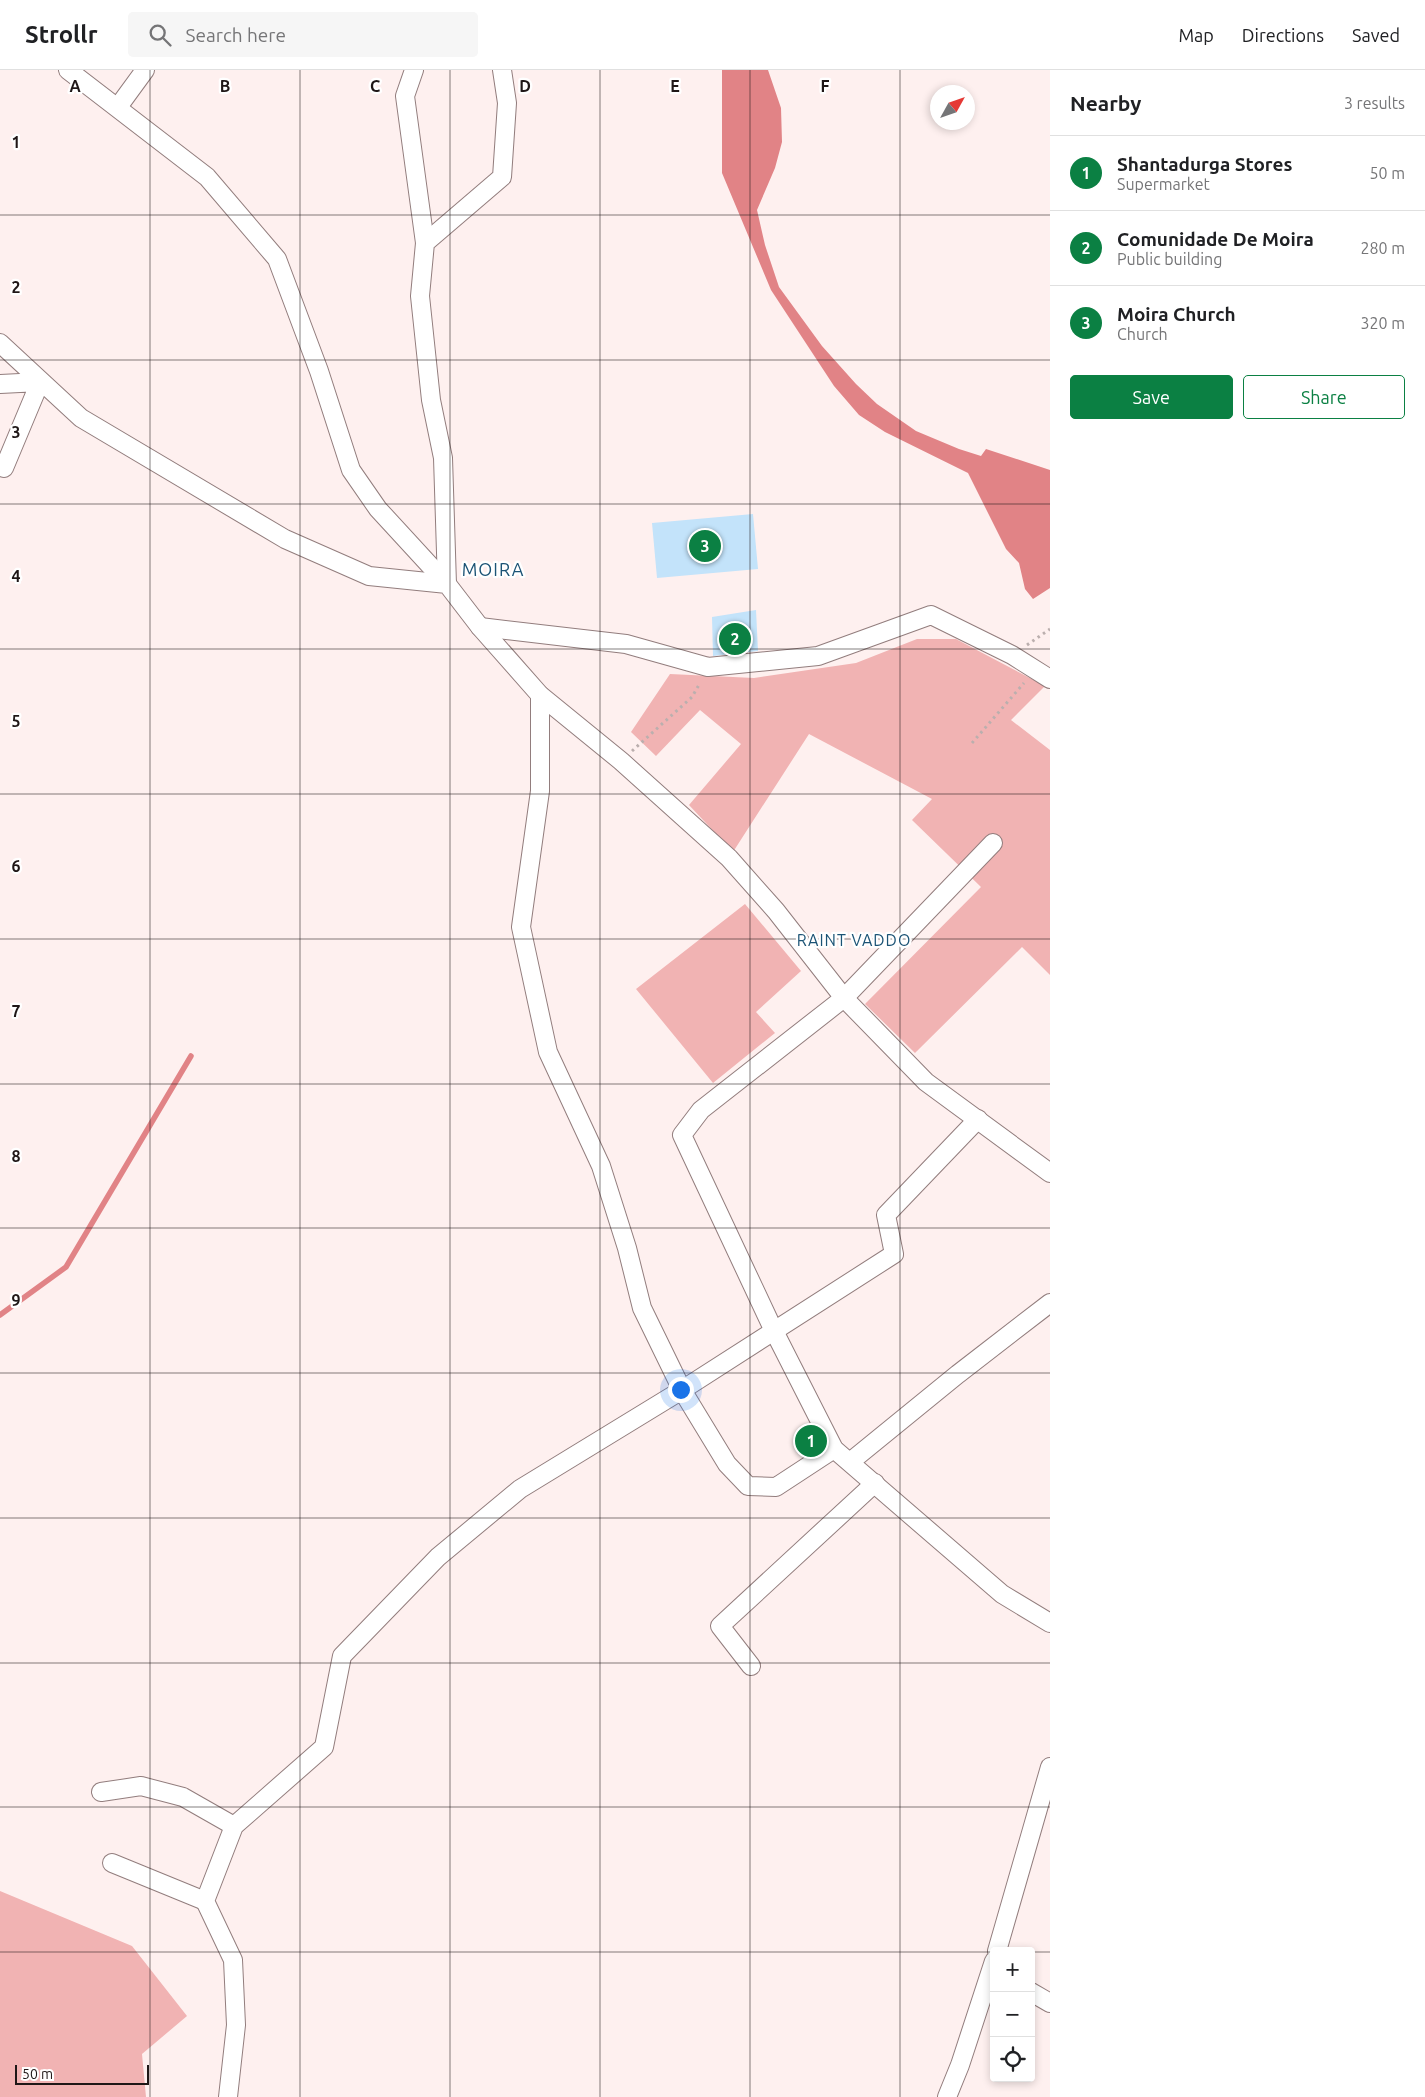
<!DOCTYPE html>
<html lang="en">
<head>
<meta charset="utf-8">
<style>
	:root { --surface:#fff; --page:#f6f6f6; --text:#202124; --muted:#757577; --line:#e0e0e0; --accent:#0b8043 }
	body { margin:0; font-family:Ubuntu,sans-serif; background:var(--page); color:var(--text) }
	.controls { position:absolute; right:15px; bottom:15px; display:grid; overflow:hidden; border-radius:5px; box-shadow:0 2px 8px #0003 }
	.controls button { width:45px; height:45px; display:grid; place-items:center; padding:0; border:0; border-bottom:1px solid var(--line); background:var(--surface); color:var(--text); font:25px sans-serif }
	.compass { position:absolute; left:930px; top:15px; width:45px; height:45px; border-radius:50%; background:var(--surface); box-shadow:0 2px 8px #0003; rotate:50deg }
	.scale { position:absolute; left:15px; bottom:12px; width:134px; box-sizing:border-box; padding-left:5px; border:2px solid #1f1717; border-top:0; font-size:14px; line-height:18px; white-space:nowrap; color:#1f1717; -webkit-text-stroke:4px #fff; paint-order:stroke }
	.you { position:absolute; left:680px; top:1319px; width:18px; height:18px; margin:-12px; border:4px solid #fff; border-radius:50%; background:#1a73e8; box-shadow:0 0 0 8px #1a73e833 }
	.badge { display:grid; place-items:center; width:32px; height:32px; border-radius:50%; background:var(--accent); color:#fff; font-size:16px; font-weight:700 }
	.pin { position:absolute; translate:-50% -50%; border:2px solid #fff; box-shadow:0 1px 5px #0006 }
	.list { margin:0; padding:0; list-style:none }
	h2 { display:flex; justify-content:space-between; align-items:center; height:65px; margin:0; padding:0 20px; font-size:21px }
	h2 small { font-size:16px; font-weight:400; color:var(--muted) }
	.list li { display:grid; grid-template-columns:32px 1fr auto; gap:15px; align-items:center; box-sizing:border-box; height:75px; padding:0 20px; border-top:1px solid var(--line) }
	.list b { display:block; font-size:19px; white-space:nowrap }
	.list p { margin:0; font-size:16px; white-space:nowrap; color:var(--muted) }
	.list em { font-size:16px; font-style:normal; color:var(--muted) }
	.actions { display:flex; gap:10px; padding:15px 20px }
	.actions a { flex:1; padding:11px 0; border:1px solid var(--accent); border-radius:5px; text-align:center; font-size:18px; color:var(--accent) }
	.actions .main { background:var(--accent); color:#fff }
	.icon { flex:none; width:28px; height:28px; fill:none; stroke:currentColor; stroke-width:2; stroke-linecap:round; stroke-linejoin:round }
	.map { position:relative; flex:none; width:1050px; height:2027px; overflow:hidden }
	header { display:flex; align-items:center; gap:30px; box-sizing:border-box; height:70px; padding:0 25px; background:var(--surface); border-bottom:1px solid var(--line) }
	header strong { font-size:24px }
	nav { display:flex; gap:28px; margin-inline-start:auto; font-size:18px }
	.search { width:350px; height:45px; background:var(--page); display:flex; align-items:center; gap:12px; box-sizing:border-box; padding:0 18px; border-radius:5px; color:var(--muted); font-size:19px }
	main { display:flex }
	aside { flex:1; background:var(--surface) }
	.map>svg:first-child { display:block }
</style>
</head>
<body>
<header>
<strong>Strollr</strong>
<div class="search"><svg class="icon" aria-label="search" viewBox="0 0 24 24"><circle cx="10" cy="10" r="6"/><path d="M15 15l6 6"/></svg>Search here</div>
<nav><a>Map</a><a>Directions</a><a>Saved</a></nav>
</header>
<main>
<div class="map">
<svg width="1050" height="2027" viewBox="0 0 1050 2027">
	<rect width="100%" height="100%" fill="#fef0ef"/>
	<g fill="#f1b3b3">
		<path d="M917 569H956L1045 616 1011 650 1050 680V905L1022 877 915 983 865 934 981 817 912 750 932 729 809 664 733 782 689 735 741 674 700 640 656 686 631 662 670 604 754 608 856 593Z"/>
		<path d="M745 834 801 901 756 942 775 963 713 1013 636 919Z"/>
		<path d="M0 1821 132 1876 187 1946 142 1984 146 2027H0Z"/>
	</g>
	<path fill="#e18386" d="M722 0H768L781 38 782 72 775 98 757 140 765 175 779 217 822 276 856 314 877 334 916 361 959 379 981 386 986 379 1050 400V518L1033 529 1025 519 1019 493 1006 479 968 403 885 362 859 345 834 316 771 220 722 103Z"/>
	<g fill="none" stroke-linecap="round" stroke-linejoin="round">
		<path stroke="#e18386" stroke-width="5.5" d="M0 1245 66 1197 191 986"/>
	</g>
	<g fill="#c3e3fa">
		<path d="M753 444 758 499 657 508 652 453Z"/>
		<path d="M756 540 758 581 713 586 712 547Z"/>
	</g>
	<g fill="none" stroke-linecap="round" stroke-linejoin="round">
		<defs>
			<g id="minor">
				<path d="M68 0 207 107 277 189 319 301 351 400 378 439 447 514"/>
				<path d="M414 0 405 26 425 173"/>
				<path d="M118 37 145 0"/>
				<path d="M0 273 81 348 285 469 369 506 447 514 480 557 540 625 621 691 729 788 776 841 844 928 926 1012 1050 1103"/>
				<path d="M0 314 40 312 4 398"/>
				<path d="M447 514 443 388 431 330 420 226 425 173 502 107 507 33 502 0"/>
				<path d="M480 557 626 574 708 597 818 586 931 545 1012 585 1050 609"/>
				<path d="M540 625V721L521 857 548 982 601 1096 627 1178 642 1238 682 1320 727 1394 748 1416 776 1417 834 1379"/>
				<path d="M993 773 844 928 701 1040 682 1065 773 1259 834 1379 1002 1524 1050 1553"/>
				<path d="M850 1392 958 1304 1050 1233"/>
				<path d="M751 1596 720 1556 875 1413"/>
				<path d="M101 1722 141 1716 183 1727 234 1756"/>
				<path d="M112 1793 205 1831"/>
				<path d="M997 1881 1050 1697"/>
				<path d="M1031 1922 1050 1933"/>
				<path d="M228 2027 236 1955 233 1890 205 1831 234 1756 324 1677 342 1586 438 1487 520 1419 682 1320 894 1184 886 1145 978 1049"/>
				<path d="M947 2027 960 1995 994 1891"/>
			</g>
		</defs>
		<use href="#minor" stroke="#927d7d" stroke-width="20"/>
		<g stroke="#bbafae" stroke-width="3" stroke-dasharray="2.5 4" stroke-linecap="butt">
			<path d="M1027 575 1050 559"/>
			<path d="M972 673 1024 613"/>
			<path d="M632 681 692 627 700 613"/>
		</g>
		<use href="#minor" stroke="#fff" stroke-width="18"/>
	</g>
	<path fill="none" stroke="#1f1717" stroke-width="1" stroke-opacity="0.55" d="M150 0V2027M300 0V2027M450 0V2027M600 0V2027M750 0V2027M900 0V2027M0 145H1050M0 290H1050M0 434H1050M0 579H1050M0 724H1050M0 869H1050M0 1014H1050M0 1158H1050M0 1303H1050M0 1448H1050M0 1593H1050M0 1737H1050M0 1882H994M1031 1882H1050"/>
	<g text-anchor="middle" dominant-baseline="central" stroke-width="4.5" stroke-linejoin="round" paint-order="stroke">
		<g font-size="16" letter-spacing="1" fill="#1b5375" stroke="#fff">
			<text x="854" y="870">RAINT VADDO</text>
		</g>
		<g font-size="18" letter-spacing="1" fill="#1b5375" stroke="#fff">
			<text x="493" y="499">MOIRA</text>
		</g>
	</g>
	<g font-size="16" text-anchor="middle" font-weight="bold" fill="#1f1717" stroke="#fff" stroke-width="4.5" stroke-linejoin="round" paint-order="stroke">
		<text x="75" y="22">A</text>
		<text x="225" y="22">B</text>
		<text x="375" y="22">C</text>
		<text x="525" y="22">D</text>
		<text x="675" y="22">E</text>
		<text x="825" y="22">F</text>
		<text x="16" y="78">1</text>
		<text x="16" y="223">2</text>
		<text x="16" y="368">3</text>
		<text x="16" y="512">4</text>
		<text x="16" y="657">5</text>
		<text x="16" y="802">6</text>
		<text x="16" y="947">7</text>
		<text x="16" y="1092">8</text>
		<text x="16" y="1236">9</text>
	</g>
</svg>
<div class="controls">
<button>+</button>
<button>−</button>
<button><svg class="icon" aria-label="locate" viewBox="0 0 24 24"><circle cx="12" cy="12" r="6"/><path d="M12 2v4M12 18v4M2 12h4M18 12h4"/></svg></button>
</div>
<svg class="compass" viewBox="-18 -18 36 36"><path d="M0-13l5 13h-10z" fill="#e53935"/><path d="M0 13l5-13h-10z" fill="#757577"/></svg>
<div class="scale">50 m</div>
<div class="you"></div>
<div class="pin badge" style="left:811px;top:1371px">1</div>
<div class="pin badge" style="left:735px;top:569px">2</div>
<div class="pin badge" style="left:705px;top:476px">3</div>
</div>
<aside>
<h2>Nearby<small>3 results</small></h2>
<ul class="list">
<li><span class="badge">1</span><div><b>Shantadurga Stores</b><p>Supermarket</p></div><em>50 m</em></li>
<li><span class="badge">2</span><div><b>Comunidade De Moira</b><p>Public building</p></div><em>280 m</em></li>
<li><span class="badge">3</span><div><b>Moira Church</b><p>Church</p></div><em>320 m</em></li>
</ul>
<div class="actions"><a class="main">Save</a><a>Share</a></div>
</aside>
</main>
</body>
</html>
